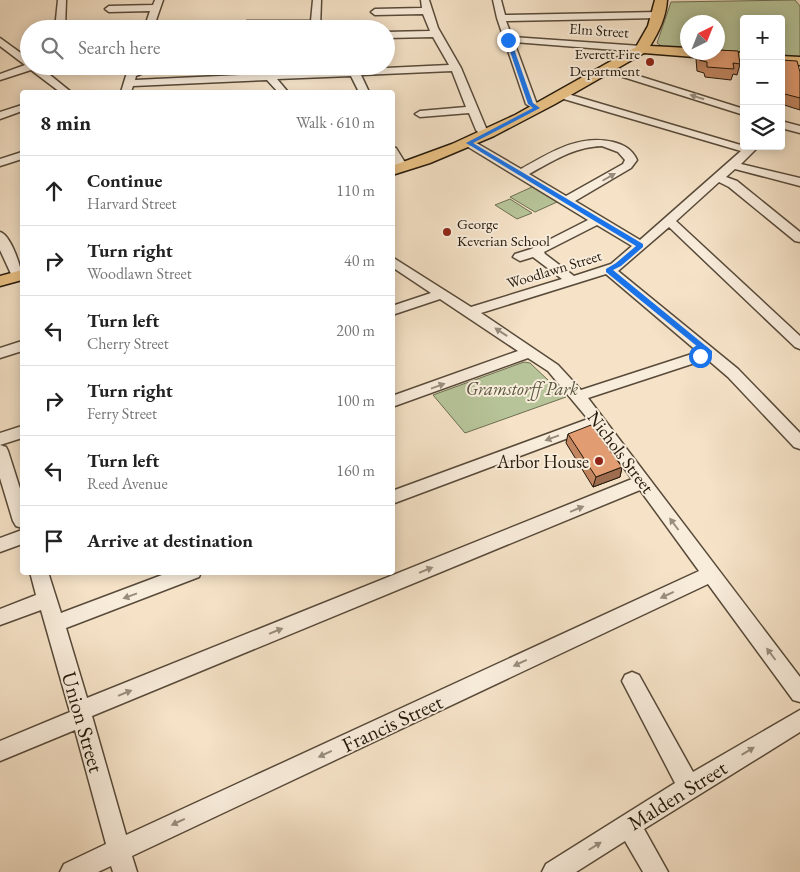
<!DOCTYPE html>
<html lang="en">
<head>
<meta charset="utf-8">
<style>
	:root { --surface:#fff; --page:#f6f6f6; --text:#222; --muted:#767676; --line:#e0e0e0 }
	body { margin:0; font-family:"EB Garamond",serif; background:var(--page); color:var(--text) }
	.controls { position:absolute; right:15px; top:15px; display:grid; overflow:hidden; border-radius:5px; box-shadow:0 2px 12px #0003 }
	.controls button { width:45px; height:45px; display:grid; place-items:center; padding:0; border:0; border-bottom:1px solid var(--line); background:var(--surface); color:var(--text); font:25px sans-serif }
	.compass { position:absolute; left:680px; top:15px; width:45px; height:45px; border-radius:50%; background:var(--surface); box-shadow:0 2px 12px #0003; rotate:43deg }
	.stop { position:absolute; width:15px; height:15px; margin:-11px; border:4px solid #1a73e8; border-radius:50%; background:#fff }
	.stop.end { background:#1a73e8; border-color:#fff; box-shadow:0 1px 5px #0008 }
	.list { margin:0; padding:0; list-style:none }
	h2 { display:flex; justify-content:space-between; align-items:center; height:65px; margin:0; padding:0 20px; font-size:21px }
	h2 small { font-size:16px; font-weight:400; color:var(--muted) }
	.list li { display:grid; grid-template-columns:32px 1fr auto; gap:15px; align-items:center; box-sizing:border-box; height:70px; padding:0 20px; border-top:1px solid var(--line) }
	.list b { display:block; font-size:19px; white-space:nowrap }
	.list p { margin:0; font-size:16px; white-space:nowrap; color:var(--muted) }
	.list em { font-size:16px; font-style:normal; color:var(--muted) }
	.icon { flex:none; width:28px; height:28px; fill:none; stroke:currentColor; stroke-width:2; stroke-linecap:round; stroke-linejoin:round }
	.map { position:relative; flex:none; width:800px; height:872px; overflow:hidden }
	.search { position:absolute; background:var(--surface); box-shadow:0 2px 12px #0003; left:20px; top:20px; width:375px; height:55px; display:flex; align-items:center; gap:12px; box-sizing:border-box; padding:0 18px; border-radius:28px; color:var(--muted); font-size:19px }
	.panel { position:absolute; background:var(--surface); box-shadow:0 2px 12px #0003; left:20px; top:90px; width:375px; height:485px; border-radius:5px }
	.map>svg:first-child { display:block }
</style>
</head>
<body>
<div class="map">
<svg width="800" height="872" viewBox="0 0 800 872">
	<rect width="100%" height="100%" fill="#f5e2c7"/>
	<filter id="stains"><feTurbulence type="fractalNoise" baseFrequency=".004" numOctaves="4"/><feColorMatrix values="0 0 0 0 .2 0 0 0 0 .09 0 0 0 0 .02 0 0 0 .5 -.17"/></filter>
	<radialGradient id="worn" r=".72"><stop offset=".6" stop-color="#630" stop-opacity="0"/><stop offset="1" stop-color="#630" stop-opacity=".3"/></radialGradient>
	<g fill="#b7c499" stroke="#6d6e52">
		<path d="M795 0 800 6V58L781 56V19H744V53L718 51V22H688L687 49 663 47 657 43 671 2Z"/>
		<path d="M235 66H345V70L234 75Z"/>
		<path d="M532 187 557 202 535 212 510 197Z"/>
		<path d="M510 199 532 213 517 219 495 205Z"/>
		<path d="M524 362 530 363 566 397 465 433 433 395Z"/>
	</g>
	<g fill="none" stroke-linecap="round" stroke-linejoin="round">
		<defs>
			<g id="minor">
				<path d="M58 0H66L65 29H55Z"/>
				<path d="M155 0H163L153 29H144L150 11 109 12 105 9 109 6 153 5Z"/>
				<path d="M313 0H321L320 29H310L311 27H247L242 24 247 21H311Z"/>
				<path d="M421 0H429L438 28 461 68 486 128 493 135 491 137H483L476 130 469 113 420 117 415 114 420 111 466 107 452 71 361 75 369 92H359L351 76 277 79 288 92H278L267 80 133 86 131 92H121L129 66H139L138 69 145 66H160L136 76 135 80 449 65 433 37 386 38V32L430 31 423 14 375 15 371 12 375 9 422 8Z"/>
				<path d="M493 0H501L505 15 658 12 662 15 658 18 506 21 512 37 641 46 646 49 641 52 514 42 536 102 542 108 537 111 526 104 497 18Z"/>
				<path d="M0 38 29 59V66H39L71 92H60L31 70 0 80V74L25 65 0 46Z"/>
				<path d="M607 66 744 109V115L604 71 602 69Z"/>
				<path d="M561 92 744 146H759L741 164 800 178V186L735 169 726 177 737 181 800 232V242L795 241 729 187 719 182 676 221 800 336V349L795 347 669 227 618 271 738 369 800 433V449L794 447 728 377 707 359 588 398 800 677V702L793 700 708 584 132 856 137 872H113L111 866 98 872H60L64 864 106 844 75 730 0 761V741L70 712 41 610 0 625V609L36 595 30 572H48L61 613 170 572H201L199 577 66 628 87 698 632 479 595 428 392 504V491L588 419 548 371 528 358 392 407V396L518 351 440 299 392 315V306L431 293 392 267V257L471 307 562 279 533 257 520 261 513 257 515 254 531 249 588 220 465 145 463 143 465 141H473L521 169C550 153 578 134 613 142 624 145 632 149 637 160L631 168 575 201 640 240 741 151 557 97 556 95 557 93ZM602 146 618 152 625 160 623 164 566 196 529 174C553 161 574 147 602 146ZM597 225 632 246 611 264 574 276 545 254 544 252ZM606 274 698 352 581 390 558 365 481 313ZM640 490 699 571 126 835 92 716Z"/>
				<path d="M22 105V111L0 119V112Z"/>
				<path d="M781 121 800 126V133L781 128Z"/>
				<path d="M392 147 396 148 404 161 410 167 408 169H400L393 163Z"/>
				<path d="M22 152V159L0 166V159Z"/>
				<path d="M0 232C11 235 22 269 22 279H14L12 276 0 250Z"/>
				<path d="M22 341V351L0 358V348Z"/>
				<path d="M22 426V438L0 445V433Z"/>
				<path d="M0 445 6 447 8 451 22 495V528L16 526 13 521 0 478Z"/>
				<path d="M22 530V544L0 552V538Z"/>
				<path d="M632 672 639 675 693 772 800 710V732L644 829 668 872H643L625 841 576 872H542L546 864 675 783 622 681 625 675Z"/>
			</g>
			<g id="major">
				<path d="M655 0H667C666 17 659 32 650 46L688 48V52H718V51L744 53V61L644 53 555 104 494 136 430 163 392 175V166L452 144 515 115 636 47 648 26Z"/>
				<path d="M781 56 800 57V65L781 64Z"/>
				<path d="M22 270V280L0 286V276Z"/>
			</g>
		</defs>
		<use href="#minor" stroke="#584a39" stroke-width="3"/>
		<use href="#major" stroke="#23180a" stroke-width="3"/>
		<use href="#minor" fill="#f8ecdb" fill-rule="evenodd"/>
		<use href="#major" fill="#eac184" fill-rule="evenodd"/>
	</g>
	<g fill="#c28661" stroke="#23180a">
		<path d="M697 52H718L740 64 737 75 733 74 731 80 705 77 704 73 697 71 696 59Z"/>
		<path d="M781 60 800 72V110L781 104Z"/>
		<path d="M568 434 622 467 620 477 593 487 566 443Z"/>
	</g>
	<path fill="#9e6d4f" stroke="#23180a" d="M622 467 620 477 593 487 596 477Z"/>
	<g fill="#e29c71" stroke="#23180a">
		<path d="M718 50 738 51 740 64 733 63 734 69 707 67V62L699 60 698 52H718Z"/>
		<path d="M781 60 797 61 800 72V98L781 93Z"/>
		<path d="M591 425 622 467 596 477 568 434Z"/>
	</g>
	<defs><path id="oneway-solid" d="M-6-.8H1V-3.2L6.5 0L1 3.2V.8H-6Z" transform="scale(1.25)"/></defs>
	<g fill="#988d7d">
		<use href="#oneway-solid" transform="translate(697 97) rotate(-162)"/>
		<use href="#oneway-solid" transform="translate(609 177) rotate(-30)"/>
		<use href="#oneway-solid" transform="translate(501 332) rotate(-147)"/>
		<use href="#oneway-solid" transform="translate(438 386) rotate(-20)"/>
		<use href="#oneway-solid" transform="translate(552 438) rotate(160)"/>
		<use href="#oneway-solid" transform="translate(577 509) rotate(-22)"/>
		<use href="#oneway-solid" transform="translate(674 524) rotate(-127)"/>
		<use href="#oneway-solid" transform="translate(426 570) rotate(-22)"/>
		<use href="#oneway-solid" transform="translate(667 595) rotate(155)"/>
		<use href="#oneway-solid" transform="translate(130 596) rotate(160)"/>
		<use href="#oneway-solid" transform="translate(276 631) rotate(-22)"/>
		<use href="#oneway-solid" transform="translate(771 654) rotate(-127)"/>
		<use href="#oneway-solid" transform="translate(520 663) rotate(155)"/>
		<use href="#oneway-solid" transform="translate(125 693) rotate(-22)"/>
		<use href="#oneway-solid" transform="translate(748 751) rotate(-31)"/>
		<use href="#oneway-solid" transform="translate(325 754) rotate(155)"/>
		<use href="#oneway-solid" transform="translate(178 822) rotate(155)"/>
		<use href="#oneway-solid" transform="translate(595 846) rotate(-32)"/>
	</g>
	<path fill="#1a73e8" d="M508 38 511 40 533 103 540 108 473 143 643 244V247L621 266 613 270 712 351V355L697 358V354L704 352 606 272V269L616 263 636 246 466 143 533 108 528 104 506 40Z"/>
	<g fill="#8f2418" stroke="#f8ecdb" stroke-width="2">
		<circle cx="650" cy="62" r="5"/>
		<circle cx="447" cy="232" r="5"/>
		<circle cx="599" cy="461" r="5"/>
	</g>
	<g text-anchor="middle" dominant-baseline="central" stroke-width="4" stroke-linejoin="round" paint-order="stroke">
		<g font-size="15" fill="#23180a" stroke="#f8ecdb">
			<text transform="translate(599 30) rotate(4)">Elm Street</text>
			<text transform="translate(554 269) rotate(-17)">Woodlawn Street</text>
		</g>
		<g font-size="15" fill="#23180a" stroke="#f8ecdb" text-anchor="end">
			<text x="640" y="53">Everett Fire<tspan x="640" dy="17">Department</tspan></text>
			<text x="457" y="223" text-anchor="start">George<tspan x="457" dy="17">Keverian School</tspan></text>
		</g>
		<g font-size="18" font-style="italic" fill="#57543c" stroke="#f8ecdb">
			<text x="522" y="388">Gramstorff Park</text>
		</g>
		<g font-size="18" fill="#23180a" stroke="#f8ecdb">
			<text transform="translate(621 452) rotate(53)">Nichols Street</text>
		</g>
		<g font-size="18" fill="#23180a" stroke="#f8ecdb" text-anchor="end">
			<text x="589" y="461">Arbor House</text>
		</g>
		<g font-size="21" fill="#23180a" stroke="#f8ecdb">
			<text transform="translate(83 722) rotate(74)">Union Street</text>
			<text transform="translate(392 723) rotate(-25)">Francis Street</text>
			<text transform="translate(677 795) rotate(-32)">Malden Street</text>
		</g>
	</g>
	<rect width="100%" height="100%" filter="url(#stains)"/>
	<rect width="100%" height="100%" fill="url(#worn)"/>
</svg>
<div class="controls">
<button>+</button>
<button>−</button>
<button><svg class="icon" aria-label="layers" viewBox="0 0 24 24"><path d="M12 4l9 5-9 5-9-5zM3 14l9 5 9-5"/></svg></button>
</div>
<svg class="compass" viewBox="-18 -18 36 36"><path d="M0-13l5 13h-10z" fill="#e53935"/><path d="M0 13l5-13h-10z" fill="#767676"/></svg>
<div class="stop" style="left:700px;top:356px"></div>
<div class="stop end" style="left:508px;top:40px"></div>
<div class="search"><svg class="icon" aria-label="search" viewBox="0 0 24 24"><circle cx="10" cy="10" r="6"/><path d="M15 15l6 6"/></svg>Search here</div>
<section class="panel">
<h2>8 min<small>Walk · 610 m</small></h2>
<ul class="list">
<li><svg class="icon" aria-label="ahead" viewBox="0 0 24 24"><path d="M12 20V5M6 11l6-6 6 6"/></svg><div><b>Continue</b><p>Harvard Street</p></div><em>110 m</em></li>
<li><svg class="icon" aria-label="right" viewBox="0 0 24 24"><path d="M7 20v-9h11M14 6l5 5-5 5"/></svg><div><b>Turn right</b><p>Woodlawn Street</p></div><em>40 m</em></li>
<li><svg class="icon" aria-label="left" viewBox="0 0 24 24"><path d="M17 20v-9H6M10 6l-5 5 5 5"/></svg><div><b>Turn left</b><p>Cherry Street</p></div><em>200 m</em></li>
<li><svg class="icon" aria-label="right" viewBox="0 0 24 24"><path d="M7 20v-9h11M14 6l5 5-5 5"/></svg><div><b>Turn right</b><p>Ferry Street</p></div><em>100 m</em></li>
<li><svg class="icon" aria-label="left" viewBox="0 0 24 24"><path d="M17 20v-9H6M10 6l-5 5 5 5"/></svg><div><b>Turn left</b><p>Reed Avenue</p></div><em>160 m</em></li>
<li><svg class="icon" aria-label="arrive" viewBox="0 0 24 24"><path d="M6 21V4h12l-3 4 3 4H6"/></svg><div><b>Arrive at destination</b></div></li>
</ul>
</section>
</div>
</body>
</html>
